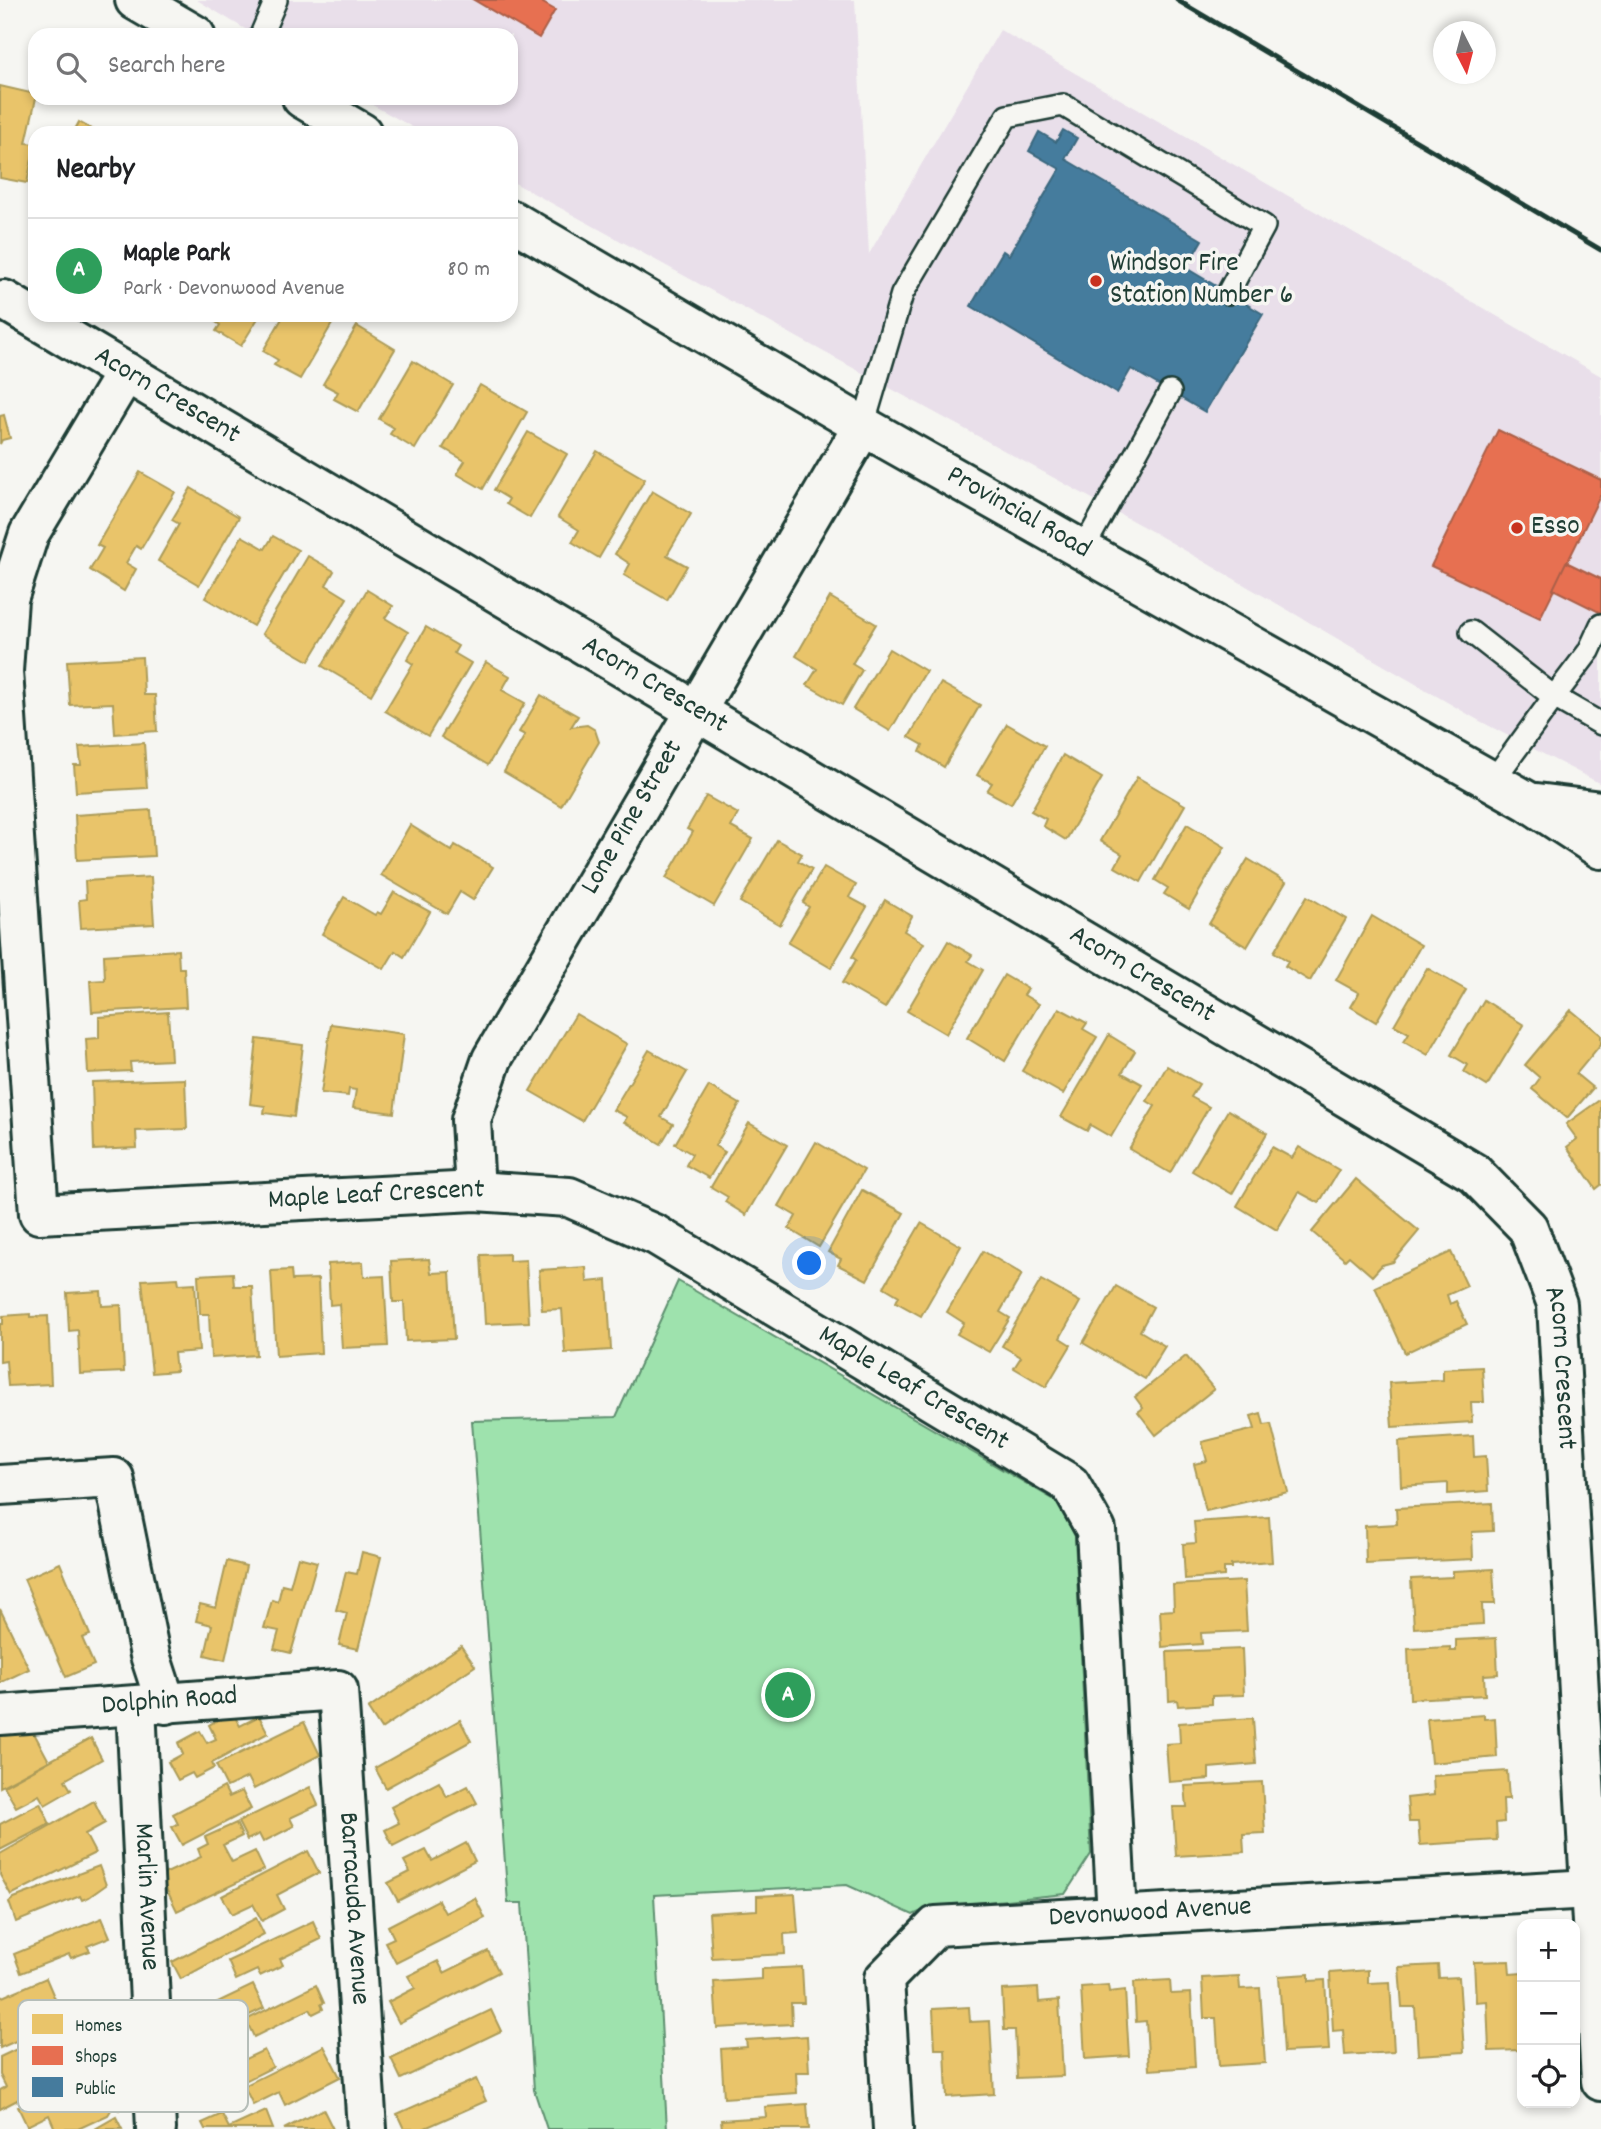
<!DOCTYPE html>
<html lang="en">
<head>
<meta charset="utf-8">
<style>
	:root { --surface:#fff; --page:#f6f6f6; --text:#202124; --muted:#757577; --line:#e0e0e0; --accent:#111827 }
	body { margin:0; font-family:Dekko,sans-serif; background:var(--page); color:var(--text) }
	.controls { position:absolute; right:21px; bottom:21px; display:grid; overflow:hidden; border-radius:14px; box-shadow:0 4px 10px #0003 }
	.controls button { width:63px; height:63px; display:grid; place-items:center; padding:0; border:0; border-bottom:2px solid var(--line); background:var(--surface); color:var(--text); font:35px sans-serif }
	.compass { position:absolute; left:1433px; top:21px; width:63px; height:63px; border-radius:50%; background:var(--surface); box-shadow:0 4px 10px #0003; rotate:174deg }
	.you { position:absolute; left:810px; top:1264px; width:24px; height:24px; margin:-18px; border:5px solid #fff; border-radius:50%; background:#1a73e8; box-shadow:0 0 0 10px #1a73e833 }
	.badge { display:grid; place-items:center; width:46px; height:46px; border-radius:50%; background:var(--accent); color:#fff; font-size:23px; font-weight:700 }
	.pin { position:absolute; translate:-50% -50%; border:4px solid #fff; box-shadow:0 2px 7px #0006 }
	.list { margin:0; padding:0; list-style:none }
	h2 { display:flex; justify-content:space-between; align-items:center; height:91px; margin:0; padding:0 28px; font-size:30px }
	h2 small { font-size:23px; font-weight:400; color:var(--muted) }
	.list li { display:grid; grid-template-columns:46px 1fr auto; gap:21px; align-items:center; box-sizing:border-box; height:105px; padding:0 28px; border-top:2px solid var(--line) }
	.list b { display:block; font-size:26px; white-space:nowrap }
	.list p { margin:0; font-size:23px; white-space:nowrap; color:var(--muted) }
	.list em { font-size:23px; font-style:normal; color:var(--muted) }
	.icon { flex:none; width:38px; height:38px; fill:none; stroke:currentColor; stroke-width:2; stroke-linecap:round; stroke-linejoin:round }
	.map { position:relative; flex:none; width:1601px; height:2129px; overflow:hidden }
	.search { position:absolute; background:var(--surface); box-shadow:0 4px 10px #0003; left:28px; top:28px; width:490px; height:77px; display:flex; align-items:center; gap:18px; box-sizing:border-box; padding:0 24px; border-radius:21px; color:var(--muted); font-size:26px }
	.panel { position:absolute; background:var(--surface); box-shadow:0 4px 10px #0003; left:28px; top:126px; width:490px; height:196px; border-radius:21px }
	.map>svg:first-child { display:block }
</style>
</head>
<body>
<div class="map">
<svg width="1601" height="2129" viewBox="0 0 1601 2129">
	<rect width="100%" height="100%" fill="#f6f6f2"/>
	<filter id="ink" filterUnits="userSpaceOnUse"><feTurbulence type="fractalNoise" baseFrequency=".0143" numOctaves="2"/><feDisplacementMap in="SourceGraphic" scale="14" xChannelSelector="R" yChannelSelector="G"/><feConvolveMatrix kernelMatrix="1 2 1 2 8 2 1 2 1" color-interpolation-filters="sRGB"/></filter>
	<g filter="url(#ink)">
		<path fill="#e9dfea" d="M197 0H855L869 254 1000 30 1601 376V784L1478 720 1153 532 511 181V133H423L360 98H511V35H255Z"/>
		<path fill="#9ee2ad" stroke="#5e9070" stroke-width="2" d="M678 1281 1058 1502 1075 1536 1091 1854 1065 1894 928 1908 913 1915 847 1885 654 1895 667 2129H547L534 2090 522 1903H508L472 1421 616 1417Z"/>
		<g fill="#e9c46a" stroke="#ac9c5a" stroke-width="2">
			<path d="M0 86 35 94 36 98 26 143 35 144 27 183 0 178Z"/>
			<path d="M79 122 98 133H73Z"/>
			<path d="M206 315H260L241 346 216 331 220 325Z"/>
			<path d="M284 315H333L336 317 300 379 274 365 278 360 263 351Z"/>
			<path d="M357 326 395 349 358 412 334 399 338 392 323 384Z"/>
			<path d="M413 361 453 385 415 449 390 434 394 428 379 419Z"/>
			<path d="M480 385 527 412 483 489 457 474 465 461 443 448Z"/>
			<path d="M4 415 10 438 2 440 0 444V416Z"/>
			<path d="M528 432 567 454 530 518 506 504 509 499 494 490Z"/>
			<path d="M597 451 645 479 599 558 572 542 579 530 558 517Z"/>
			<path d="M140 472 175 492 141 549 136 546 126 563 136 569 124 591 90 570 103 548 97 545Z"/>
			<path d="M191 488 239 517 199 585 158 561 179 524 172 520Z"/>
			<path d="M652 491 691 514 667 555 687 566 667 600 624 575 630 564 615 554Z"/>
			<path d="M242 536 265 549 273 536 298 550 253 626 205 598Z"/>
			<path d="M308 556 334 571 326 585 347 598 309 661 262 634Z"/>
			<path d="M367 590 393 606 385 618 408 632 371 695 322 666Z"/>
			<path d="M830 597 876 624 852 664 862 670 842 705 807 685 817 669 796 656Z"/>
			<path d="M426 627 458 646 454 653 471 663 428 736 385 711 413 664 407 660Z"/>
			<path d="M889 649 926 671 890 731 853 709Z"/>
			<path d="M142 657 144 695H155L157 731 115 734 113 703 70 705 67 661Z"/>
			<path d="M486 662 510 676 502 690 525 703 488 765 441 737Z"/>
			<path d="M941 683 980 705 944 767 920 752 923 745 909 737Z"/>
			<path d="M541 695 578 716 571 727 587 725 595 730 599 742 561 806 504 772 525 735 519 732Z"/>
			<path d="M1007 724 1045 746 1011 804 987 791 992 783 977 775Z"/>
			<path d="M144 743 147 788 76 792 74 765H81L79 747Z"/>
			<path d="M1063 755 1102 778 1066 840 1043 826 1046 819 1031 811Z"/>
			<path d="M1137 777 1185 805 1141 882 1115 867 1122 854 1100 841Z"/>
			<path d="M706 796 738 814 731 827 753 839 714 906 666 878 693 832 687 829Z"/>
			<path d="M151 810 154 856 77 860 75 815Z"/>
			<path d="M1187 824 1225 847 1189 909 1164 894 1168 888 1155 880Z"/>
			<path d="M410 825 452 851 455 845 493 867 473 900 460 892 447 914 381 875Z"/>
			<path d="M777 840 802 854 798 861 812 869 780 925 740 902Z"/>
			<path d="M1248 859 1286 882 1247 947 1209 924Z"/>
			<path d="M824 867 856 885 849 897 867 907 831 968 788 943 809 907 803 903Z"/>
			<path d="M151 877 154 924 81 928 79 900 86 899 85 881Z"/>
			<path d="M394 892 430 912 404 957 395 951 384 969 322 934 344 897 375 915 377 912 381 914Z"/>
			<path d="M1307 896 1346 919 1310 981 1285 966 1288 961 1274 952Z"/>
			<path d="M885 900 912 916 904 931 924 943 885 1008 842 983 856 960 852 957Z"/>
			<path d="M1372 916 1421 945 1376 1022 1351 1007 1359 993 1336 980Z"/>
			<path d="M948 941 972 955 968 961 983 970 946 1034 907 1011Z"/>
			<path d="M178 950 179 968H184L186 1007 92 1012 90 981 105 980 104 955Z"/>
			<path d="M1427 968 1466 990 1428 1055 1404 1041 1409 1033 1394 1025Z"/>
			<path d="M1004 975 1028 989 1024 995 1039 1004 1005 1061 967 1038Z"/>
			<path d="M1484 1000 1524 1025 1487 1086 1464 1072 1468 1065 1451 1055Z"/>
			<path d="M1059 1008 1087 1023 1083 1029 1097 1037 1063 1094 1022 1071Z"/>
			<path d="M1571 1010 1601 1035V1044L1576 1074 1593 1088 1567 1118 1532 1089 1540 1078 1525 1065Z"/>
			<path d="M168 1012 171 1060 130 1062 131 1071 88 1073 86 1039 99 1038V1017Z"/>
			<path d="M576 1014 627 1044 582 1121 530 1091Z"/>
			<path d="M331 1024 404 1034 394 1113 353 1108 356 1090 349 1089 348 1096 321 1093Z"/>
			<path d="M1109 1035 1135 1051 1122 1073 1142 1084 1111 1137 1090 1125 1087 1131 1061 1117Z"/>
			<path d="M257 1039 303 1045 294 1117 264 1113 265 1106 250 1104Z"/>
			<path d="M649 1050 687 1072 661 1117 673 1124 661 1144 624 1122 627 1117 613 1110Z"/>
			<path d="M1167 1066 1199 1084 1191 1097 1209 1107 1170 1173 1129 1149 1155 1106 1147 1101Z"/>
			<path d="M185 1079 187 1129 136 1131 137 1148 94 1150 92 1082Z"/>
			<path d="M709 1086 740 1104 715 1146 725 1152 709 1178 686 1165 692 1154 675 1144Z"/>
			<path d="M1601 1099V1185L1596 1189 1567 1147 1577 1139 1566 1124Z"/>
			<path d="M1228 1110 1267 1133 1232 1194 1192 1171Z"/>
			<path d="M749 1123 787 1145 746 1215 725 1202 728 1197 711 1187Z"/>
			<path d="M816 1142 864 1170 819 1247 789 1229 796 1216 779 1206Z"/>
			<path d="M1272 1147 1292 1158 1299 1147 1339 1170 1319 1203 1299 1192 1277 1230 1237 1206Z"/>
			<path d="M1356 1179 1419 1231 1393 1262 1382 1265 1372 1276 1349 1256 1345 1260 1312 1232Z"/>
			<path d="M862 1190 904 1213 867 1280 838 1265 841 1259 828 1252Z"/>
			<path d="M921 1223 961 1246 921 1316 896 1302 899 1296 884 1287Z"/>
			<path d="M983 1251 1022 1274 1000 1312 1010 1318 989 1352 957 1334 964 1323 947 1312Z"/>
			<path d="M1451 1252 1467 1286 1447 1295 1450 1304 1456 1301 1467 1324 1405 1353 1375 1287Z"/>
			<path d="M509 1254V1261L526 1260 529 1322 485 1324 481 1255Z"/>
			<path d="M429 1259 431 1273 450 1272 454 1339 406 1341 404 1302H393L391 1261Z"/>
			<path d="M363 1262 364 1277 384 1276 388 1346 342 1348 339 1304 330 1305 328 1264Z"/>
			<path d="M586 1267 587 1282 607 1280 611 1350 565 1353 562 1309 542 1310 539 1270Z"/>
			<path d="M291 1270 292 1280 318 1279 321 1353 276 1356 271 1271Z"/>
			<path d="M233 1273 234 1286H252L256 1355 211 1358 209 1314H200L198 1275Z"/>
			<path d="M178 1278 179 1284 195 1283 199 1351 174 1353 176 1371 152 1373 142 1280Z"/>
			<path d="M1041 1280 1080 1302 1060 1338 1071 1345 1046 1387 1014 1368 1021 1357 1002 1346Z"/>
			<path d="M1116 1286 1153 1307 1140 1331 1165 1346 1145 1379 1083 1343Z"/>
			<path d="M101 1291 102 1306 121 1305 124 1372 80 1374 78 1330 69 1331 67 1293Z"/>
			<path d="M30 1314V1317L48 1316 51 1384 8 1386 6 1361 0 1362V1324H3V1316Z"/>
			<path d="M1186 1356 1214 1389 1156 1435 1138 1412 1143 1408 1135 1397Z"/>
			<path d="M1482 1367 1484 1402H1471L1472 1422 1392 1427 1389 1383 1443 1380V1369Z"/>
			<path d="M1261 1413 1264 1425 1271 1424 1288 1492 1206 1511 1194 1464 1207 1461 1202 1442 1255 1429 1251 1416Z"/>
			<path d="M1473 1436 1474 1457 1486 1456 1488 1491 1448 1494V1483L1401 1486 1399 1441Z"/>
			<path d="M1492 1503 1493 1531 1472 1532 1473 1559 1366 1564 1365 1526 1397 1524 1396 1508Z"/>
			<path d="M1269 1517 1272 1562 1231 1565V1568H1224V1576L1185 1579 1183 1544 1196 1543 1194 1522Z"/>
			<path d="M362 1552 381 1557 358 1649 339 1645 347 1613 336 1610 346 1572 357 1574Z"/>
			<path d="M298 1557 317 1562 291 1653 274 1649 279 1631 264 1628 272 1600 278 1602 282 1584 290 1586Z"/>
			<path d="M227 1561 246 1566 225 1660 205 1655 212 1625 196 1621 200 1604 216 1608Z"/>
			<path d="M60 1563 90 1635 82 1638 94 1665 66 1677 24 1579Z"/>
			<path d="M1493 1569 1495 1604H1482L1483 1624 1414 1628 1411 1579 1453 1577V1571Z"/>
			<path d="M1244 1581 1247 1631 1201 1633 1202 1644 1162 1647 1160 1611 1174 1610 1173 1585Z"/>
			<path d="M0 1609 29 1669 0 1683Z"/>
			<path d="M1496 1638 1498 1674 1484 1675 1485 1695 1410 1699 1408 1649 1450 1647V1651H1456V1640Z"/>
			<path d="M461 1646 475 1666 381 1729 368 1709Z"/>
			<path d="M1242 1649 1244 1695 1212 1696V1704L1178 1706 1177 1700 1169 1701 1167 1652Z"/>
			<path d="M232 1712 240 1726 259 1716 268 1733 212 1763 214 1768 195 1778 192 1773 178 1780 168 1762 183 1754 178 1743 200 1731 207 1743 216 1739 209 1725Z"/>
			<path d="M1484 1715V1719L1495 1718 1497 1757 1431 1763 1427 1719Z"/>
			<path d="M1253 1718 1256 1764 1209 1768V1779L1169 1782 1166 1744 1180 1743 1179 1723Z"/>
			<path d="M460 1720 471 1741 386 1788 375 1768Z"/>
			<path d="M28 1722 49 1761 0 1787V1737Z"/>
			<path d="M304 1722 320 1755 254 1789 248 1777 227 1787 216 1765Z"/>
			<path d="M91 1738 102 1759 65 1780 71 1790 45 1805 39 1795 16 1807 4 1786Z"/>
			<path d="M1507 1771 1509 1799H1503L1504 1822 1496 1823 1497 1840 1420 1845 1418 1822H1409L1407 1798 1434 1795 1433 1776Z"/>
			<path d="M439 1782 447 1797 468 1786 477 1803 393 1846 385 1830 399 1823 391 1807Z"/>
			<path d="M1262 1782 1265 1833 1243 1834 1244 1852 1176 1856 1173 1807H1187L1185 1786Z"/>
			<path d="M224 1787 229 1797 242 1791 251 1809 182 1845 172 1827 178 1824 173 1814Z"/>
			<path d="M310 1787 318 1805 290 1818 294 1826 263 1842 259 1834 247 1840 238 1822Z"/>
			<path d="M94 1801 105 1823 85 1834 95 1853 11 1895 0 1875V1854Z"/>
			<path d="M40 1803 50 1824 0 1850V1824Z"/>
			<path d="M236 1823 242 1836 223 1845 232 1862 255 1851 264 1870 177 1911 160 1876 201 1857 198 1849 208 1844 205 1837Z"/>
			<path d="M466 1843 475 1861 398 1901 388 1883 410 1872 404 1861 426 1850 432 1861Z"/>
			<path d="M308 1851 319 1873 277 1895 284 1909 262 1921 253 1904 232 1914 222 1896Z"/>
			<path d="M99 1866 106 1885 89 1897 82 1900 80 1896 16 1922 9 1902 14 1898Z"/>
			<path d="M795 1894 798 1933 784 1934 785 1954 712 1958 709 1913 757 1910V1896Z"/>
			<path d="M475 1898 485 1918 396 1963 385 1942 394 1938 388 1926 438 1900 445 1913Z"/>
			<path d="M102 1918 110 1937 87 1946 90 1951 71 1958 69 1954 21 1973 14 1954Z"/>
			<path d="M256 1918 264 1934 181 1979 172 1962Z"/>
			<path d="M313 1921 321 1939 280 1959 283 1965 260 1976 257 1970 236 1980 228 1961Z"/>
			<path d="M488 1951 499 1972 399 2023 388 2002 415 1988 408 1976 438 1961 444 1973Z"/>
			<path d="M1509 1961 1510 1974 1522 1973V2050L1489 2051 1487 2001 1476 2002 1474 1962Z"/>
			<path d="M1438 1965 1439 1978 1459 1977 1464 2052 1418 2055 1415 2007H1402L1399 1967Z"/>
			<path d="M802 1967 804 2003H791L792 2024 717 2028 714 1982 762 1979V1969Z"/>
			<path d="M1368 1970V1983L1390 1982 1394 2052 1345 2055 1343 2030 1333 2031 1330 1973Z"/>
			<path d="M1309 1974V1981L1325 1980 1329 2050 1284 2052 1279 1976Z"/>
			<path d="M1239 1976 1240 1989 1260 1988 1265 2063 1219 2066 1216 2018H1204L1202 1978Z"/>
			<path d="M46 1978 64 2020 0 2048V1998Z"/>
			<path d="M1170 1980 1171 1994 1191 1993 1195 2067 1149 2070 1146 2021 1136 2022 1134 1982Z"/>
			<path d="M253 1985 264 2008 187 2045 176 2022Z"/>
			<path d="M316 1985 324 2003 321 2004 323 2009 313 2014 310 2009 254 2037 246 2020Z"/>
			<path d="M1108 1985 1109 1992 1125 1990 1129 2056 1085 2059 1081 1987Z"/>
			<path d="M1038 1988 1039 2002 1059 2000 1063 2076 1017 2078 1015 2030H1004L1002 1990Z"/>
			<path d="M969 2007 970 2022 990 2021 994 2094 947 2097 945 2049H935L933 2009Z"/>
			<path d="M491 2010 501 2031 401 2079 391 2058Z"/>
			<path d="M807 2036 809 2072H796L797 2093 724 2098 721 2049 747 2047 746 2040Z"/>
			<path d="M23 2046 36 2072 44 2067 52 2082 0 2109V2090L6 2087 0 2075V2057Z"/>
			<path d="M324 2046 340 2077 285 2105 279 2092 253 2105 244 2086Z"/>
			<path d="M264 2050 273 2067 185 2111 177 2093 186 2089 180 2076 216 2058 222 2070Z"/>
			<path d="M123 2057 132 2076 124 2079 129 2088 124 2091 126 2096 119 2110 113 2107 108 2115 78 2129H55L49 2115 27 2126 18 2107Z"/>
			<path d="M476 2079 486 2101 423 2129H404L397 2114Z"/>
			<path d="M807 2104 809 2129H722L721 2120 766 2117 765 2107Z"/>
			<path d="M323 2109 333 2129H284Z"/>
			<path d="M266 2111 273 2129H205L202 2123 222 2114 229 2128Z"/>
			<path d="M116 2117 122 2129H95Z"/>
		</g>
		<g fill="#e76f51" stroke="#ab6048" stroke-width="2">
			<path d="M474 0H545L543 3 555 10 539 38Z"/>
			<path d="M1498 430 1601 480V494L1540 618 1431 566Z"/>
			<path d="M1566 562 1601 579V613L1553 589Z"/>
		</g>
		<path fill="#457b9d" stroke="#3a687e" stroke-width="2" d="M1063 130 1077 138 1065 159 1202 240 1186 268 1263 314 1205 412 1131 369 1117 393 971 306 1003 251 1009 255 1060 169 1029 151 1039 132 1056 142Z"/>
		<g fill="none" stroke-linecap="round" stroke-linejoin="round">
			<defs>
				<g id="lane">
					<path d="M261 35 276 0"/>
					<path d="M863 426 902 294 1007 116 1063 105 1264 226 1228 293"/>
					<path d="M1082 551 1170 392"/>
					<path d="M1471 632 1554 697 1589 651 1601 625"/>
					<path d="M1492 782 1554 697 1601 724"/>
				</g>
				<g id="street">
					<path id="s1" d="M4 300 1474 1173 1528 1228 1557 1304 1601 2081"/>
					<path id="s2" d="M126 372 29 534 8 599 3 671 39 1214 475 1191 569 1197 656 1235 1070 1484 1096 1530 1117 1916"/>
					<path id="s3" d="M475 1191 471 1120 492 1059 863 426"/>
					<path d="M0 1485 114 1478 150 1655 166 1704"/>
					<path id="s4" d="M136 1706 156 2129"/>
					<path id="s5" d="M0 1715 338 1690 367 2129"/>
					<path id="s6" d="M893 2129 884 1979 936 1926 1590 1889"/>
				</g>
				<g id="secondary">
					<path d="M135 0 195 35"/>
					<path d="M302 98 362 133"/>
					<path id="s7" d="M511 220 863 426 1529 802 1601 849"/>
					<path d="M1537 803 1601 811"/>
				</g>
			</defs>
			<use href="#lane" stroke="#1f3d34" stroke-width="26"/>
			<use href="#street" stroke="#1f3d34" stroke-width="44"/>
			<use href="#secondary" stroke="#1f3d34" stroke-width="44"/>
			<use href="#lane" stroke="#f6f6f2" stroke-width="21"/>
			<use href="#street" stroke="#f6f6f2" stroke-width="38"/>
			<use href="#secondary" stroke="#f6f6f2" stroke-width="38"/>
			<path stroke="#1f3d34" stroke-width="5" d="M1177 0 1601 250"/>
		</g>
	</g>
	<g fill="#c8321e" stroke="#f6f6f2" stroke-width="2.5">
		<circle cx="1096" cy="281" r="7"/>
		<circle cx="1517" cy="528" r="7"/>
	</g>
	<g text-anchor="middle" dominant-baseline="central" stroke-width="7" stroke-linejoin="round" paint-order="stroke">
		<g font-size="28" fill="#1f3d34" stroke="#f6f6f2" text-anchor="start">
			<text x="1110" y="265">Windsor Fire<tspan x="1110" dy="32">Station Number 6</tspan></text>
			<text x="1531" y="528">Esso</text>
		</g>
		<g font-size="28" fill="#1f3d34" stroke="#f6f6f2">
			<text stroke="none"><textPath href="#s1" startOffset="189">Acorn Crescent</textPath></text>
			<text stroke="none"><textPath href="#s7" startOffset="586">Provincial Road</textPath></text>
			<text stroke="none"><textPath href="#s1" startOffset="756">Acorn Crescent</textPath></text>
			<text stroke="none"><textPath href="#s3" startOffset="415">Lone Pine Street</textPath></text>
			<text stroke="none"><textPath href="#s1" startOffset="1323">Acorn Crescent</textPath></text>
			<text stroke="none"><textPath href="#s2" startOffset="1211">Maple Leaf Crescent</textPath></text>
			<text stroke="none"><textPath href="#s1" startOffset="1932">Acorn Crescent</textPath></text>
			<text stroke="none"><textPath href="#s2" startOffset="1799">Maple Leaf Crescent</textPath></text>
			<text stroke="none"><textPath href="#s5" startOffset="170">Dolphin Road</textPath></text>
			<text stroke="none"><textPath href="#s4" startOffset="191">Marlin Avenue</textPath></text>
			<text stroke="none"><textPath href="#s5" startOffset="558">Barracuda Avenue</textPath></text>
			<text stroke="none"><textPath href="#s6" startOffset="439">Devonwood Avenue</textPath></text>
		</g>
	</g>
	<rect x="18" y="2000" width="230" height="112" rx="10" fill="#f6f6f2" stroke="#b6beb9" stroke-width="2"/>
	<rect x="32" y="2014" width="31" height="20" fill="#e9c46a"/>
	<rect x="32" y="2046" width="31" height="19" fill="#e76f51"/>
	<rect x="32" y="2077" width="31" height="20" fill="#457b9d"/>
	<g font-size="19" fill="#1f3d34">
		<text x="75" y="2031">Homes</text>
		<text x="75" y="2062">Shops</text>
		<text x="75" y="2094">Public</text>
	</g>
</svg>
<div class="controls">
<button>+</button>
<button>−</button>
<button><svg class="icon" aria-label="locate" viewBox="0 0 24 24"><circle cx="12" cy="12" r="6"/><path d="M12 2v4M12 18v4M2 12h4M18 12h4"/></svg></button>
</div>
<svg class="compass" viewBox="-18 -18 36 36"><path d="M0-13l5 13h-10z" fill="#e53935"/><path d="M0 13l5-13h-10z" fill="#757577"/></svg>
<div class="you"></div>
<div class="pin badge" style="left:788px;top:1695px;background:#2e9e5b">A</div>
<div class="search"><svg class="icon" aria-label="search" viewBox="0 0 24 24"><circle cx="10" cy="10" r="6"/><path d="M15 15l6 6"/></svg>Search here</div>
<section class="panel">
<h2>Nearby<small></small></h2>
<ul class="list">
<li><span class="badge" style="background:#2e9e5b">A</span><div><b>Maple Park</b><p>Park · Devonwood Avenue</p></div><em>80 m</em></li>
</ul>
</section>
</div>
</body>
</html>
